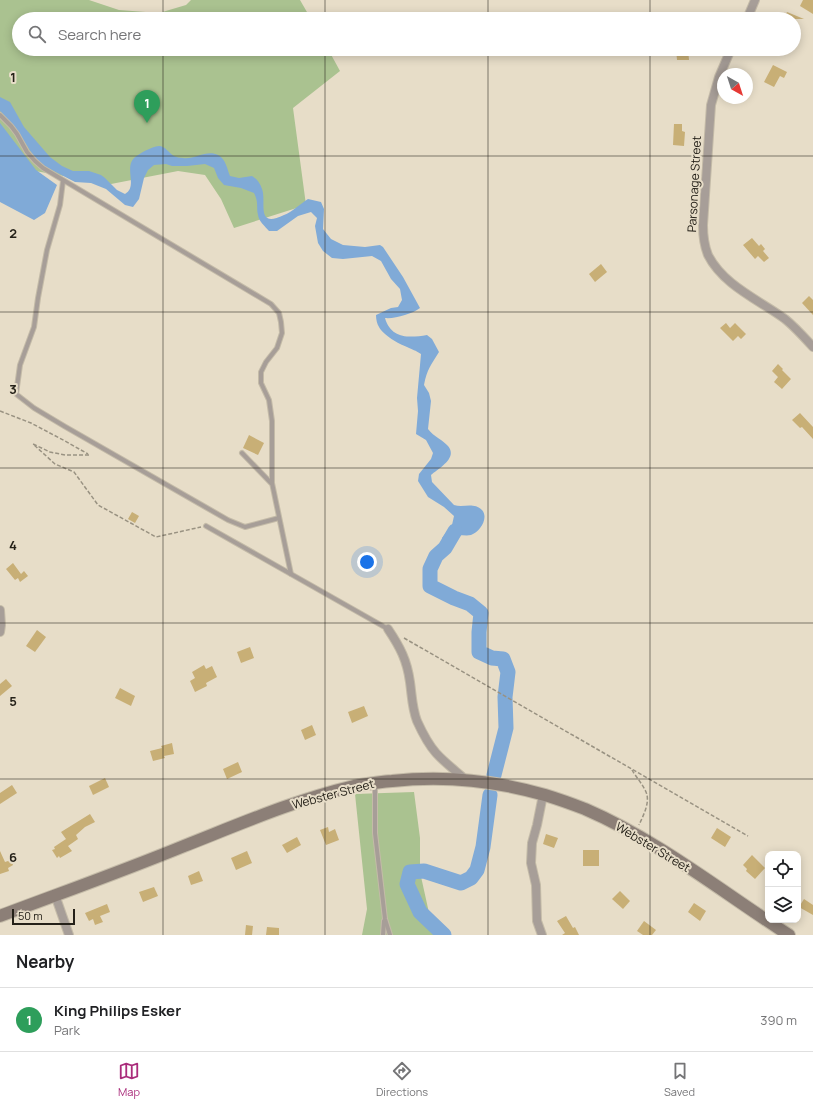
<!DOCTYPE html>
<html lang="en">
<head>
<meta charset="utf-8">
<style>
	:root { --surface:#fff; --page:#f2f2f2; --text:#202124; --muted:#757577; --line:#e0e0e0; --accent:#aa2c7b }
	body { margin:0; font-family:Manrope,sans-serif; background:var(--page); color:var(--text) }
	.controls { position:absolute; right:12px; bottom:12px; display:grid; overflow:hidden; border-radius:8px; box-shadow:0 2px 10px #0003 }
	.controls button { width:36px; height:36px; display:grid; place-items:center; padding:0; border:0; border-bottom:1px solid var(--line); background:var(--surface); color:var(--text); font:20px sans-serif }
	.compass { position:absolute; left:717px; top:68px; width:36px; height:36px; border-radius:50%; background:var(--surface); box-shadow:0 2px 10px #0003; rotate:141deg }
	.scale { position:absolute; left:12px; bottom:10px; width:63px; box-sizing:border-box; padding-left:4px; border:2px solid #252119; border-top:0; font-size:11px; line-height:14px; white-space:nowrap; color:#252119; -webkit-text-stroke:3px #e7ddc8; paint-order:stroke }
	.you { position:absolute; left:367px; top:562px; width:14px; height:14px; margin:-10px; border:3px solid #fff; border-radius:50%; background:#1a73e8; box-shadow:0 0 0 6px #1a73e833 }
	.badge { display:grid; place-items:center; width:26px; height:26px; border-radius:50%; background:var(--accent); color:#fff; font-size:13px; font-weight:700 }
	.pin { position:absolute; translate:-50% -33px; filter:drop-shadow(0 1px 2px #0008) }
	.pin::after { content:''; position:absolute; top:21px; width:14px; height:12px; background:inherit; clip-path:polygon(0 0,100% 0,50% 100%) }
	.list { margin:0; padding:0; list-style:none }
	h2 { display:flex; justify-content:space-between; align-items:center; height:52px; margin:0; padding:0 16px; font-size:17px }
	h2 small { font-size:13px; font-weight:400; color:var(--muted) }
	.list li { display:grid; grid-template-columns:26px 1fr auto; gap:12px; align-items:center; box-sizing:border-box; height:64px; padding:0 16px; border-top:1px solid var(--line) }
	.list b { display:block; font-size:15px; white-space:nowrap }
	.list p { margin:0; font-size:13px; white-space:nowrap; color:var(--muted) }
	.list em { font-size:13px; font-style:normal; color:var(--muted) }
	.icon { flex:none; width:22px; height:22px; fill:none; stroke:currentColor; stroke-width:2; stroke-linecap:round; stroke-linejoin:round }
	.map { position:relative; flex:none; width:813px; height:935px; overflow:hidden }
	.search { position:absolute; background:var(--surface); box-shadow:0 2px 10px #0003; left:12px; right:12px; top:12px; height:44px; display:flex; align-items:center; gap:10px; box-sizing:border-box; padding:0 14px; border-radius:22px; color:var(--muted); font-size:15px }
	.sheet { height:116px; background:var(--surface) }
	nav { display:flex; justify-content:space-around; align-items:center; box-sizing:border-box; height:56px; border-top:1px solid var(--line); background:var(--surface); font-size:11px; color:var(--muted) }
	nav a { display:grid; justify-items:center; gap:2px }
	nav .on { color:var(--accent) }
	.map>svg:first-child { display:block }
</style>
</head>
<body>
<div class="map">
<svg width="813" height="935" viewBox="0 0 813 935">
	<rect width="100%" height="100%" fill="#e7ddc8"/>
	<g fill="#aac290">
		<path d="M0 0H89L119 10 159 13 186 5 191 0H300L311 19H19V49H328L340 71 293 108 306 205 234 228 221 199 205 175 178 171 111 184 35 171 0 137Z"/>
		<path d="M414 792 420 838V872L433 931 435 935H362L367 909 355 794Z"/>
	</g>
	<g fill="#80aad7">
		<path d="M0 97 10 102 24 127 50 157 62 166 73 171H89L101 175 105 178 117 190 125 194C138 187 124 168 134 158 140 153 151 147 159 146 165 146 169 153 174 156 176 157 180 158 183 158 194 160 207 149 218 155 226 159 227 169 230 176L239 178 252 176C257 179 260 183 262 189 267 202 255 229 284 215 292 212 300 204 308 199L321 202 324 209 323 229 331 239 343 245 365 247 380 245 383 247 403 277 420 308C412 314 395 319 385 318 391 339 409 338 427 335L432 339 439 352C431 365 427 369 424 385L429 393 431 401 428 429C434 437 443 440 448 446 458 458 439 468 431 475L432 482 454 505C463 508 474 502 482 510 489 518 480 532 471 535 467 536 462 535 458 535L445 548 442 538 452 525 454 516 444 507 428 497 418 481 419 474 431 459 433 453 426 440 416 434 418 411 417 398 421 354C415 350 413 350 407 347 399 344 383 335 379 327 377 324 376 319 376 315L391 308 398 307 402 300 400 289 391 279 381 261 372 256 343 259 332 258 323 251 318 243 315 226 317 218 311 212 298 216 277 231H269C265 226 259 222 258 215 256 206 259 203 254 193L241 188 224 185 218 178 214 168 205 164 187 166H172L166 164 154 165 148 170 144 178 139 199 133 207 125 205 106 189 91 183 75 182 46 167 36 160 15 127 0 111Z"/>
		<path d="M0 123 36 170 57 185 45 213 34 220 0 202Z"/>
	</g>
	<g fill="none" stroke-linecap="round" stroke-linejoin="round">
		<g stroke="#80aad7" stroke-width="15">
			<path d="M455 531 445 548 436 556 430 569V586L454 598 470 604 481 613 479 632V652L492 658 503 659 508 672 505 697 506 728 494 775"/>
			<path d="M444 935 420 912 407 884 410 872 424 871 461 883 471 878 477 870 483 847 490 795"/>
		</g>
	</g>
	<g fill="#c8af76">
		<path d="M803 0H813V14L800 6Z"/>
		<path d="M787 12 804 19H784Z"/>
		<path d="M676 49H688L689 60H677Z"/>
		<path d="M773 65 787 72 784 78 780 76 774 87 764 82Z"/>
		<path d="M674 124H682V131L685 132 684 146 673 145Z"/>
		<path d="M752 238 759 246 761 244 765 249 763 251 769 258 764 262 758 256 755 259 743 245Z"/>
		<path d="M601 264 607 272 595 282 589 274Z"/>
		<path d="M809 296 813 300V315L802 303Z"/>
		<path d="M726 323 730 328 735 323 746 334 741 339 738 336 733 341 720 328Z"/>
		<path d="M778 364 783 369 782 370 791 379 782 389 774 382 778 377 772 371Z"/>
		<path d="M800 413 813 427V439L802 427 800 428 792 420Z"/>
		<path d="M249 435 264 443 258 455 243 448Z"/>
		<path d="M132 512 139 516 135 523 128 519Z"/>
		<path d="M13 563 21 574 24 571 28 576 20 582 18 578 15 580 6 569Z"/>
		<path d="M37 630 46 637 35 652 26 646Z"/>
		<path d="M250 647 254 658 241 663 237 652Z"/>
		<path d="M204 665 206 669 212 666 217 677 206 683 207 686 195 692 190 681 195 678 192 672Z"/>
		<path d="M6 679 12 686 0 696V684Z"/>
		<path d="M120 688 135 696 131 706 115 698Z"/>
		<path d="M364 706 368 716 352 723 348 712Z"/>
		<path d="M312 725 316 735 305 740 301 730Z"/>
		<path d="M172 743 174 754 164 756 165 758 153 761 150 751 162 748 161 746Z"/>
		<path d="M238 762 242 772 227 779 223 769Z"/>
		<path d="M105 778 109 787 93 795 89 786Z"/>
		<path d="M12 785 17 793 0 804V793Z"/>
		<path d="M90 814 95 822 85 827 76 835 78 839 68 846 72 851 60 858 59 856 57 858 52 850 55 849 54 847 66 839 61 832Z"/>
		<path d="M328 827 329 832 335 829 339 840 326 845 320 830Z"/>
		<path d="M717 828 731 837 725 847 711 838Z"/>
		<path d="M546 834 558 838 554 848 543 844Z"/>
		<path d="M297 837 301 845 287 853 282 845Z"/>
		<rect x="583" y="850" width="16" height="16"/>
		<path d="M0 851 5 862 11 860 13 865 8 868 9 871 0 874Z"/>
		<path d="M247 851 252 863 236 870 231 858Z"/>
		<path d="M752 855 765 868 755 879 746 871 747 869 743 865Z"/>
		<path d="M199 871 203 881 191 885 188 876Z"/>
		<path d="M154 887 158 896 143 902 139 892Z"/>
		<path d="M620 891 630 901 623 909 612 899Z"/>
		<path d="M804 899 813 905V915L799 907Z"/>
		<path d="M694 903 706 911 700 921 688 912Z"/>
		<path d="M107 904 110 912 100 916 103 922 95 925 93 919 89 921 85 913Z"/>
		<path d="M566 916 573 928 575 927 579 935H562L565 933 557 921Z"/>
		<path d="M644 921 656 930 652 935H643L637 931Z"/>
		<path d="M246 925 253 926 252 935H245Z"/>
		<path d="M267 927 279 928V935H266Z"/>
	</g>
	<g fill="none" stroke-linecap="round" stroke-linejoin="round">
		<defs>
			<g id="lane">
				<path d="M0 115 11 126 17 134 27 152 35 161 43 168 271 304 279 313 281 322 282 333 277 348 266 362 261 372V383L269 400 272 421V483L291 574"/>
				<path d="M63 181 60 205 47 250 38 298 34 327 20 365 16 394 34 408 64 426 228 520 245 527 279 518"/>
				<path d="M242 453 271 483"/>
				<path d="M206 526 388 629"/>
				<path d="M375 785V833L385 919 390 935"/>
				<path d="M383 935 384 921"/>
			</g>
			<g id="street">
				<path d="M747 19 755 0"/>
				<path d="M731 49 719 77 711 105 703 225C703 235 704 245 708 255 723 285 759 300 785 319 795 327 804 337 813 347"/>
				<path d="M0 610 1 625 0 632"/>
				<path d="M388 629C400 647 407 660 410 682 412 696 412 708 417 721 422 732 428 744 436 753 445 763 456 771 466 780"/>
				<path d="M55 895 69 935"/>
				<path d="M542 935 537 921 536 885 531 863 532 843 537 825 543 795"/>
			</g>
			<path id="secondary" d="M0 916C61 893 123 871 184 846 240 824 295 800 354 786 367 784 379 782 392 781 445 775 493 780 545 795 558 799 572 804 585 809 659 841 722 892 789 935"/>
		</defs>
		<use href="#lane" stroke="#c4bba8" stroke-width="6"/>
		<use href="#street" stroke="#c4bba8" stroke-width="10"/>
		<use href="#secondary" stroke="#c4bba8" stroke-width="14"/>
		<g stroke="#999282" stroke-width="1.5" stroke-dasharray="4 2" stroke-linecap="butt">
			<path d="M0 411 31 423 65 441 88 454"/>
			<path d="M89 455H65L50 452 33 444 55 464 74 472 98 505 156 537 201 527"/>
			<path d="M404 638 748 836"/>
			<path d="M632 770C636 777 645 787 647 795 649 805 643 816 639 825"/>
		</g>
		<use href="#lane" stroke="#a79e98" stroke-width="4"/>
		<use href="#street" stroke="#a79e98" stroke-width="8"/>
		<use href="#secondary" stroke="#8c7f77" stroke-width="12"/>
	</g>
	<path fill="none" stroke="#252119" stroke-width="1" stroke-opacity="0.55" d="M163 0V19M325 0V19M488 0V19M650 0V19M163 49V935M325 49V935M488 49V935M650 49V935M0 156H813M0 312H813M0 468H813M0 623H813M0 779H813"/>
	<g text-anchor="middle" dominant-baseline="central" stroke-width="4" stroke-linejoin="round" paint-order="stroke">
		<g font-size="12" fill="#252119" stroke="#e7ddc8">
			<text transform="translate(694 184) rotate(-87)">Parsonage Street</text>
			<text transform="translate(333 794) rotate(-15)">Webster Street</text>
			<text transform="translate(653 847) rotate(31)">Webster Street</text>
		</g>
	</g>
	<g font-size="13" text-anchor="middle" font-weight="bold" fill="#252119" stroke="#e7ddc8" stroke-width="4" stroke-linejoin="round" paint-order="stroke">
		<text x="13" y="82">1</text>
		<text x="13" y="238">2</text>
		<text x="13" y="394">3</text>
		<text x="13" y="550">4</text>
		<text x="13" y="706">5</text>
		<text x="13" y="862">6</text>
	</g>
</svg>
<div class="controls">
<button><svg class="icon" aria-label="locate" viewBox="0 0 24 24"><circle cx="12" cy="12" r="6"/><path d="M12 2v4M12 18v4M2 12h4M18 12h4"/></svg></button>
<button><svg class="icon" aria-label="layers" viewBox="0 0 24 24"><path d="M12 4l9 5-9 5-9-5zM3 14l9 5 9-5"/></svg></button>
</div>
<svg class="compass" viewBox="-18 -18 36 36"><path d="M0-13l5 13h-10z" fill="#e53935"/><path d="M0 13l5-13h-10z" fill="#757577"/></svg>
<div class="scale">50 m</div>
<div class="you"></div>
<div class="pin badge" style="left:147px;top:123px;background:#2e9e5b">1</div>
<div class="search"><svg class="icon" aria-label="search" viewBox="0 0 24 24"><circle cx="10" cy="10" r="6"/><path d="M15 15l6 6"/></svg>Search here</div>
</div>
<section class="sheet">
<h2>Nearby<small></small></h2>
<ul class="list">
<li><span class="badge" style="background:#2e9e5b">1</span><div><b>King Philips Esker</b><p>Park</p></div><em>390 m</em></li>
</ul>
</section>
<nav>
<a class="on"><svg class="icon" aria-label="map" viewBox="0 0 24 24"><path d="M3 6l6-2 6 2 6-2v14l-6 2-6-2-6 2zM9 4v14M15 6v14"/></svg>Map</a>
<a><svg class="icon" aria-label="directions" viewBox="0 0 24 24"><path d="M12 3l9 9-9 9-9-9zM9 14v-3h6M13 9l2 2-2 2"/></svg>Directions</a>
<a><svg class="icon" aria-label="saved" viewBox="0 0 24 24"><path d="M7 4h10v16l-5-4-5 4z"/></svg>Saved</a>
</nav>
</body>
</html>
